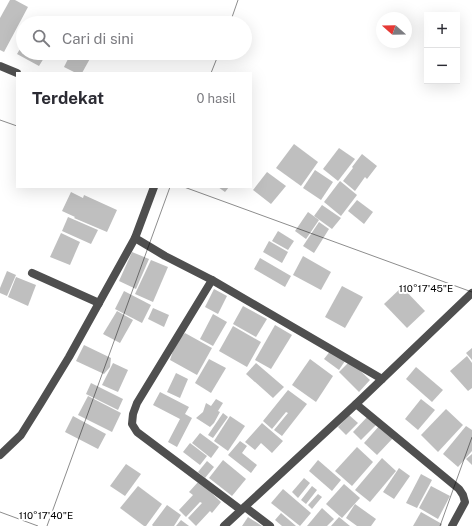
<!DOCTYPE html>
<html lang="id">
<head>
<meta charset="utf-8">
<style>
	:root { --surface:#fff; --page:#f7f7f7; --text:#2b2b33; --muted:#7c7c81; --line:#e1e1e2 }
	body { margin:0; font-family:"Public Sans",sans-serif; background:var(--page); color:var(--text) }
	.controls { position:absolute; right:12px; top:12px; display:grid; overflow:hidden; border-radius:0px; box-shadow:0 4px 16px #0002 }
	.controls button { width:36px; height:36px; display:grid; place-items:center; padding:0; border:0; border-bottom:1px solid var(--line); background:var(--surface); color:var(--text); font:20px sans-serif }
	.compass { position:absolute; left:376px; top:12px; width:36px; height:36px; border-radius:50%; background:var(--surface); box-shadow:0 4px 16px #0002; rotate:290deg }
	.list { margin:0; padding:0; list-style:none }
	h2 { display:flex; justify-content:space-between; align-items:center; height:52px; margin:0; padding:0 16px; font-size:17px }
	h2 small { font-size:13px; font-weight:400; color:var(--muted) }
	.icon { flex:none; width:22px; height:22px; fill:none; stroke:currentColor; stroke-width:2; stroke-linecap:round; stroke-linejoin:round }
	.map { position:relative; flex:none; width:472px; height:526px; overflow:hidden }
	.search { position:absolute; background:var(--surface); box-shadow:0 4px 16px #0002; left:16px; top:16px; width:236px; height:44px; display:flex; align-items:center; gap:10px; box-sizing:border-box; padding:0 14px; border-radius:22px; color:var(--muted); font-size:15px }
	.panel { position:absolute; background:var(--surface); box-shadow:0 4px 16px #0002; left:16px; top:72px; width:236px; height:116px; border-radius:0px }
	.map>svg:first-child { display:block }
</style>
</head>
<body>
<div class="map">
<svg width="472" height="526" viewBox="0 0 472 526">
	<rect width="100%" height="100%" fill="#fff"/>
	<g fill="#bfbfbf">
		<path d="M10 0H15L28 7 4 52 0 50V18Z"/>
		<path d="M23 44V53H47L39 66 17 54Z"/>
		<path d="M71 53H88L92 55 82 73H76L64 67Z"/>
		<path d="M294 144 318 162 301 186 276 168Z"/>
		<path d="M339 148 355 159 338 181 323 169Z"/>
		<path d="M362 154 377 166 367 179 365 177 355 191 343 181 353 168 352 167Z"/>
		<path d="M315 170 333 182 321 200 303 188Z"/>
		<path d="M267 172 286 186 271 204 253 190Z"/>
		<path d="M340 181 357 195 341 216 324 202Z"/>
		<path d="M218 187H229L225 192Z"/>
		<path d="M71 192 83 198 84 195 117 210 107 232 74 218 75 217 62 211Z"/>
		<path d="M357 200 373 212 364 224 348 211Z"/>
		<path d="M322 205 341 218 332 229 314 216Z"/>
		<path d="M308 212 319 220 306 239 295 231Z"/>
		<path d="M68 217 98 230 91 244 62 231Z"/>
		<path d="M319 222 329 229 314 253 303 246Z"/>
		<path d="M278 231 294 241 288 250 272 241Z"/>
		<path d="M61 233 80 242 70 265 50 257Z"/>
		<path d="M269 241 288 252 282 263 263 252Z"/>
		<path d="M132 252 149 259 136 289 119 281Z"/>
		<path d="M303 256 331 272 321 290 293 275Z"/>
		<path d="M260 258 291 276 285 287 254 269Z"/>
		<path d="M151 260 168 267 153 302 135 294Z"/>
		<path d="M7 271 16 275 7 296 0 293V288Z"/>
		<path d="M16 277 36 285 28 306 8 297Z"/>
		<path d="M342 286 363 297 345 328 325 317Z"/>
		<path d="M402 287 425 311 407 328 384 304Z"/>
		<path d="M214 289 227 296 218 314 205 307Z"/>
		<path d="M124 291 151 305 142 323 115 309Z"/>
		<path d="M243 306 267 319 256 337 233 324Z"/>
		<path d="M153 308 169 315 164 327 148 319Z"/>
		<path d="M117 311 133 320 120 343 103 334Z"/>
		<path d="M213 314 227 322 213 346 200 339Z"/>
		<path d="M275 325 292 335 271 369 255 360Z"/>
		<path d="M233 326 261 342 247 367 219 351Z"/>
		<path d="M185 333 212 348 197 375 170 360 176 342Z"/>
		<path d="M84 345 111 358 110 367 104 374 76 361Z"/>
		<path d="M472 348V360L466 353Z"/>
		<path d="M331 350 345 361 339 370 324 359Z"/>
		<path d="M467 356 472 363V388L468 391 450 371Z"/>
		<path d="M209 359 226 368 211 393 195 383Z"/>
		<path d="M310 359 333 376 316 402 292 385Z"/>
		<path d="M350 361 370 380 359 392 339 372Z"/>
		<path d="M113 363 128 370 118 392 102 385Z"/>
		<path d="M256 363 284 387 273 398 246 374Z"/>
		<path d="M416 367 443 390 432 402 406 379Z"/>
		<path d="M176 373 188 379 180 398 167 392Z"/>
		<path d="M91 383 123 399 118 410 86 394Z"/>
		<path d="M288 390 307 404 282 436 274 430 288 413 286 412 272 429 263 421Z"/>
		<path d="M160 392 189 407 185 414 192 418 177 447 168 442 180 419 153 405Z"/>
		<path d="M88 396 121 413 112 432 78 415Z"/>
		<path d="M216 399 223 403 218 411 220 412 214 423 210 427 196 418 203 412 206 403 211 406Z"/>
		<path d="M421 399 435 410 418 430 405 419Z"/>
		<path d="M446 409 463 425 438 452 421 435Z"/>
		<path d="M223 413 228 417 213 438 208 435Z"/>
		<path d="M349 415 358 423 346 435 338 427Z"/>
		<path d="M369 415 377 424 361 440 353 432Z"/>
		<path d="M73 416 106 434 98 449 65 432Z"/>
		<path d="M230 416 245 426 228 451 214 441Z"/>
		<path d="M262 423 283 441 272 453 261 443 255 450 245 442Z"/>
		<path d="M380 425 394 437 377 455 364 443Z"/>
		<path d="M466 426 472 430V451L458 467 443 454Z"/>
		<path d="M200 433 219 447 211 458 192 443Z"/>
		<path d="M240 441 247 446 242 453 257 465 251 473 228 455Z"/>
		<path d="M190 443 207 456 200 465 183 452Z"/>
		<path d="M357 447 373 462 352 486 335 471Z"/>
		<path d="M472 454V465L466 459Z"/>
		<path d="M382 458 396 471 370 502 355 490Z"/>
		<path d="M223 460 246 479 232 496 209 478Z"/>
		<path d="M318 460 341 480 332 491 309 471Z"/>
		<path d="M207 461 214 467 205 478 198 472Z"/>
		<path d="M126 464 141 474 125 496 110 486Z"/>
		<path d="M399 468 410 476 394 499 383 492Z"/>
		<path d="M421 474 432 480 417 508 406 503Z"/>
		<path d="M304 478 310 483 298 498 292 492Z"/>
		<path d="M199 481 221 502 212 513 210 511 196 526 188 518 202 503 200 502 186 517 179 510 193 495 189 492Z"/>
		<path d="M344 484 360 498 342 518 326 504Z"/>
		<path d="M138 486 162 504 146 526H144L120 508Z"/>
		<path d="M312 486 317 490 306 504 301 500Z"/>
		<path d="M431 486 450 496 438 519 419 508Z"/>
		<path d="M283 489 311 513 300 526 271 503Z"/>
		<path d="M318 494 322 497 312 509 308 505Z"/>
		<path d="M355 504 376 519 371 526H357L346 518Z"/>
		<path d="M167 505 181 515 174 526H153L152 525Z"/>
		<path d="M322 508 334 519 327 526H307Z"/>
		<path d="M421 512 442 524 441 526H413Z"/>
		<path d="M281 513 296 526H282L275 520Z"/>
		<path d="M248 517 262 526H242Z"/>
		<path d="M339 517 350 526H331Z"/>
		<path d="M181 520 189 526H176Z"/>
	</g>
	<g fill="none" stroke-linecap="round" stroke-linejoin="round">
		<path stroke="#4f4f4f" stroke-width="8" d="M32 273 99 303"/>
		<g stroke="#4f4f4f" stroke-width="8">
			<path d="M0 66 17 73"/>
			<path d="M154 187 135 238 165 256 212 280 382 379"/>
			<path d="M212 280 137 403 133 414 132 424 137 432 241 510"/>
			<path d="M356 404 459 489 463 495 465 502 452 526"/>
			<path d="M0 455 21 435 41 403 69 357 135 238"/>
			<path d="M245 507 270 526"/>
			<path d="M224 526 356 404 472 293"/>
		</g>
	</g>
	<path fill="none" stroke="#000" stroke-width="1" stroke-opacity="0.45" d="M230 23 238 0M211 73 219 53M0 120 17 126M184 187 472 292M0 512 38 526M47 526 170 187M440 526 472 437"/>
	<g font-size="10" text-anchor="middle" fill="#000" stroke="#fff" stroke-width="4" stroke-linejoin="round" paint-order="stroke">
		<text x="426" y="292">110°17'45"E</text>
		<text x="46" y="519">110°17'40"E</text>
	</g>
</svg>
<div class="controls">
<button>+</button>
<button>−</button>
</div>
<svg class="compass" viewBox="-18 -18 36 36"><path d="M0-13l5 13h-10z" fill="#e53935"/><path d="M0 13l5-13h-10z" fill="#7c7c81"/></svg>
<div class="search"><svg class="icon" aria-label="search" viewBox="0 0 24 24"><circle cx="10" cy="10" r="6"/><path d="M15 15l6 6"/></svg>Cari di sini</div>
<section class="panel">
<h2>Terdekat<small>0 hasil</small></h2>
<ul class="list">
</ul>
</section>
</div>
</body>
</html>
